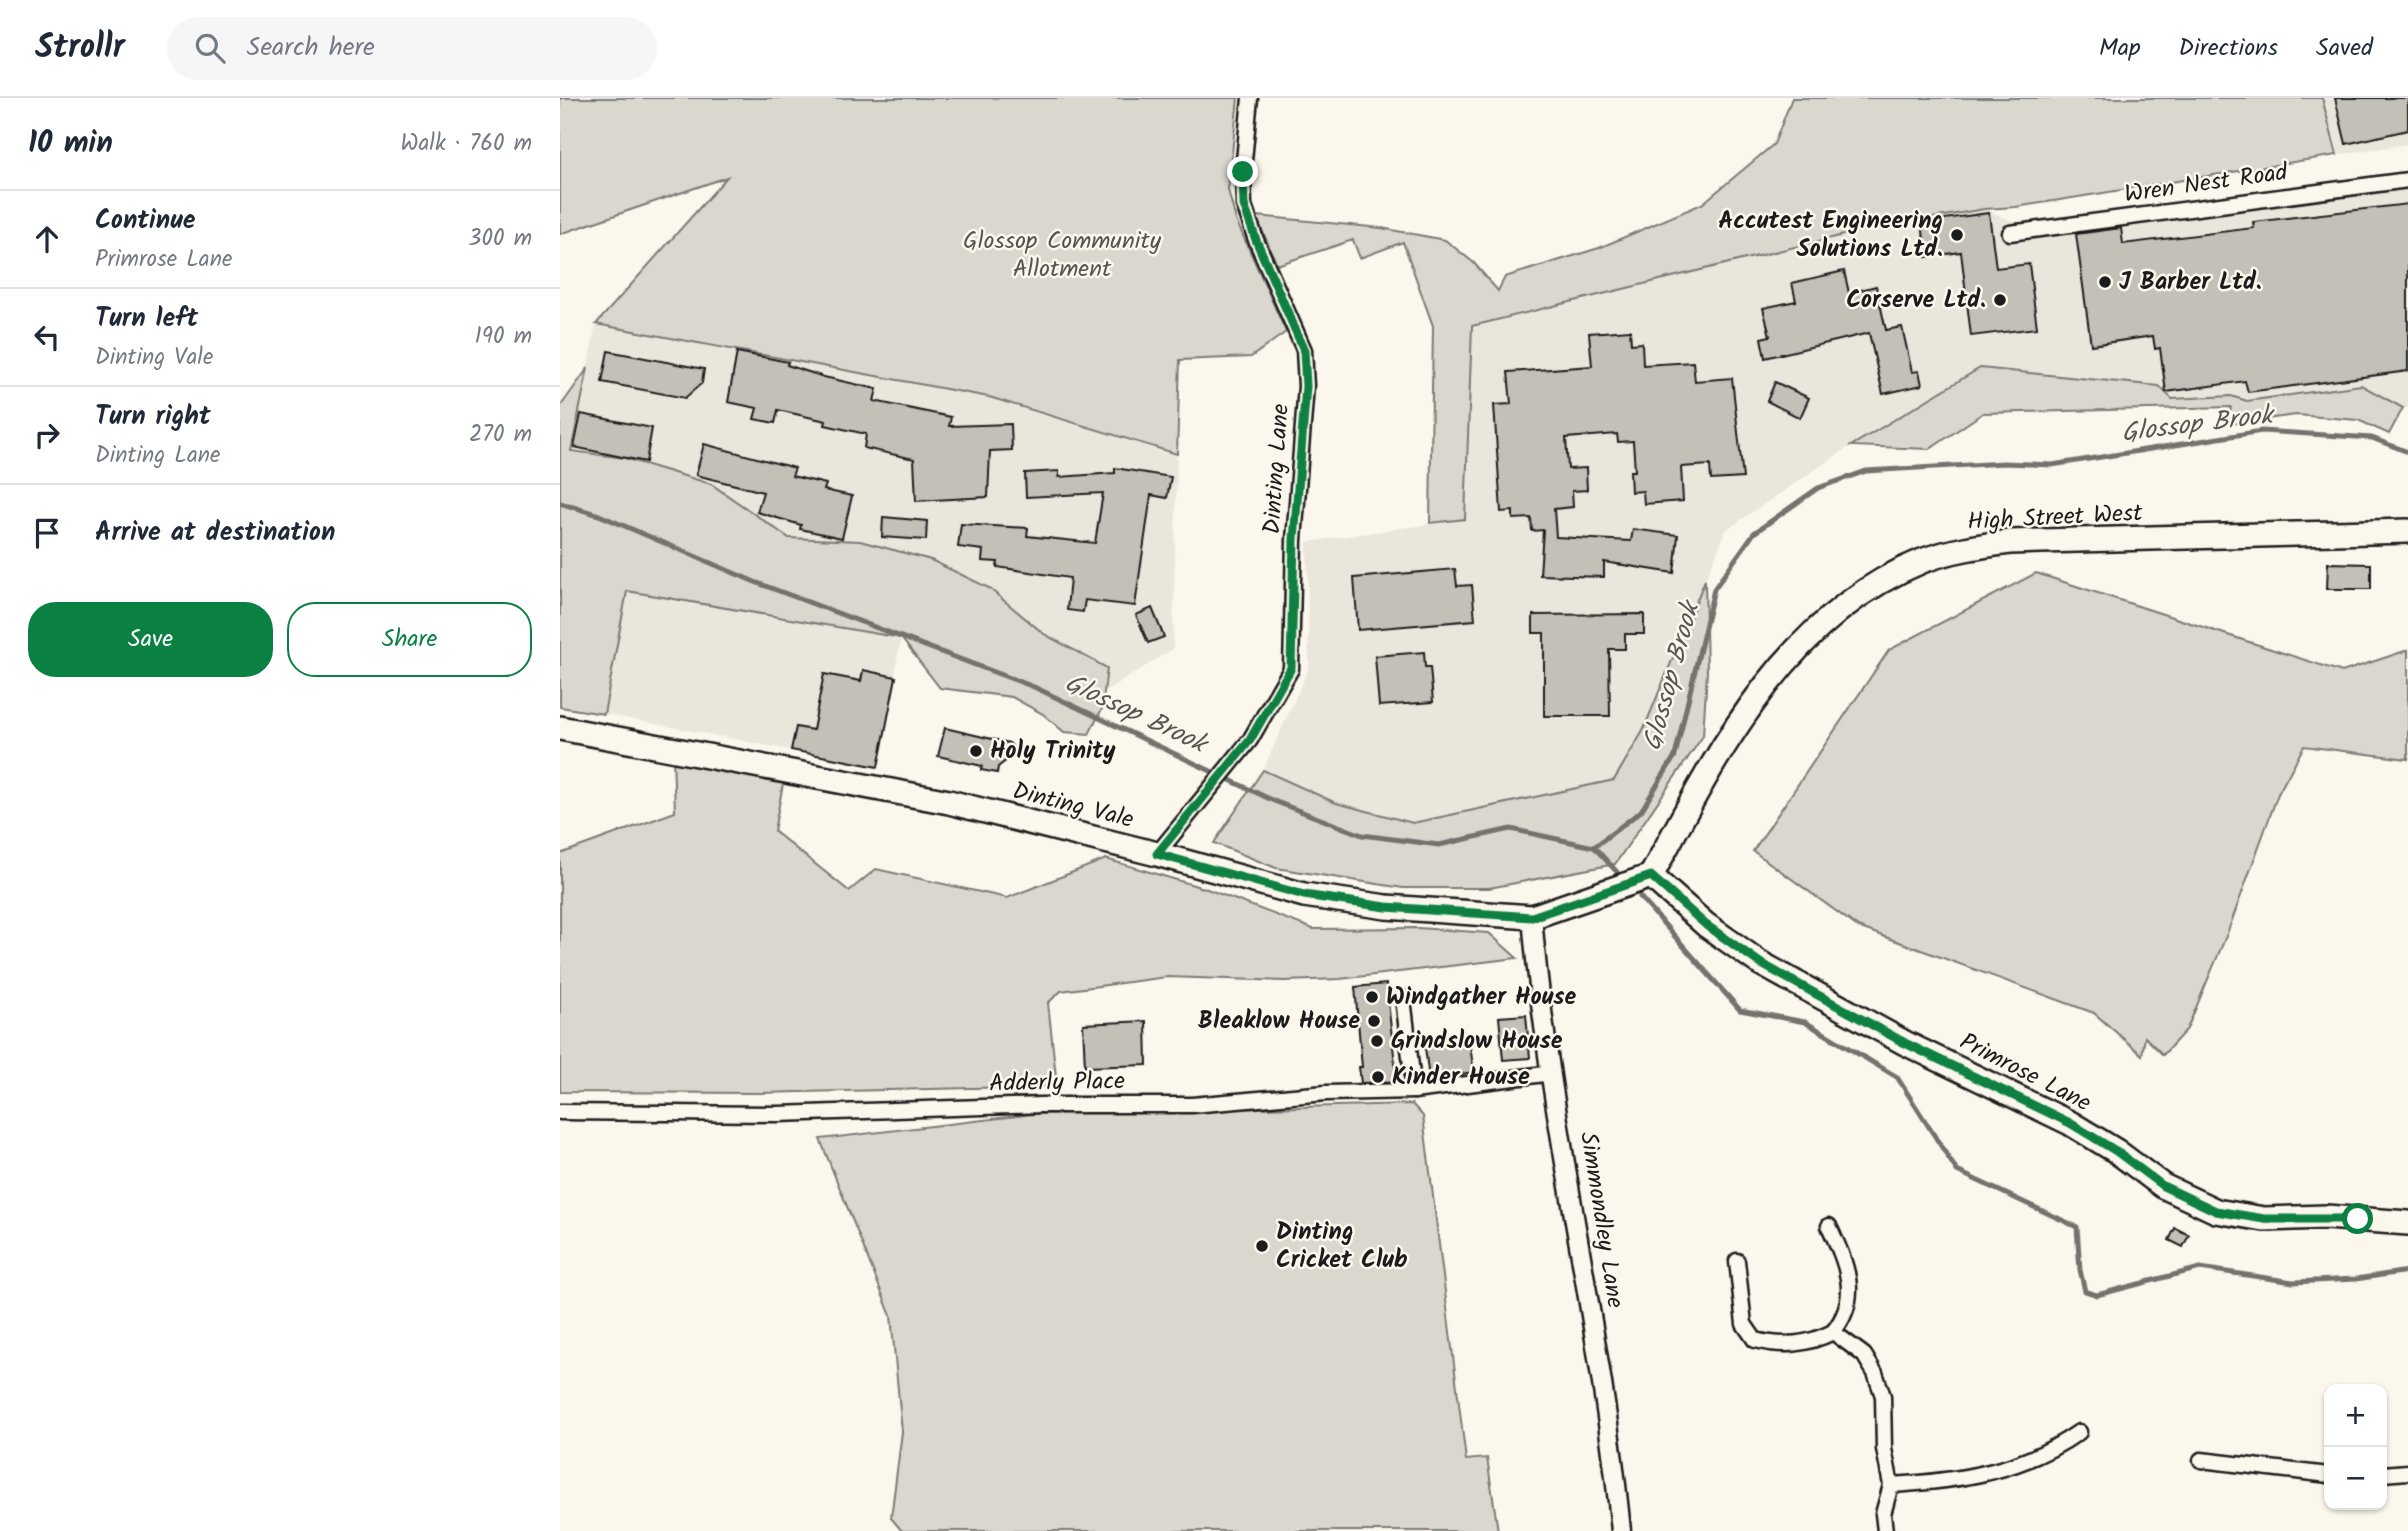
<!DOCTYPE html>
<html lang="en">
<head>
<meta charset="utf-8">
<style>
	:root { --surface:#fff; --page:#f6f6f7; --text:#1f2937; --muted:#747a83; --line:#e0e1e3; --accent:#0b8043 }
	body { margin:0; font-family:Kalam,sans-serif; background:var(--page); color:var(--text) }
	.controls { position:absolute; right:21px; bottom:21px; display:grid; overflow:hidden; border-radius:14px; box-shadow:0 2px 5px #0004 }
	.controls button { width:63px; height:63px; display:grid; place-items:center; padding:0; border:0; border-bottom:2px solid var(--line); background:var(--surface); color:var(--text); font:35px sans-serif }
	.stop { position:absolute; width:21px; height:21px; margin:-16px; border:5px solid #0b8043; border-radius:50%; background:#fff }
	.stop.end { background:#0b8043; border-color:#fff; box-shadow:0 2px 7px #0008 }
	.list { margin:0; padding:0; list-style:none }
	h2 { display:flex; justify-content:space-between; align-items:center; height:91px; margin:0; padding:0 28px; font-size:30px }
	h2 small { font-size:23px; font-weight:400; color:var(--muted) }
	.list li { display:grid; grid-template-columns:46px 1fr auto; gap:21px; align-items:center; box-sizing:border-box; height:98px; padding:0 28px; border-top:2px solid var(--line) }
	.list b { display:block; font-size:26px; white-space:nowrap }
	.list p { margin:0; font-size:23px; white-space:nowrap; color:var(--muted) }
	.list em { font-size:23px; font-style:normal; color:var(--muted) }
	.actions { display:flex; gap:14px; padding:21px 28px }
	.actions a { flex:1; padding:16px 0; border:2px solid var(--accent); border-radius:28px; text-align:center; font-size:24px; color:var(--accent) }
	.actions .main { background:var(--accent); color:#fff }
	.icon { flex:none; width:38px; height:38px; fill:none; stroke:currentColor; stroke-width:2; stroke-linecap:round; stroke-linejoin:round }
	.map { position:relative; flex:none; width:1848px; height:1433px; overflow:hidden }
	header { display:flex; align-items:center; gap:42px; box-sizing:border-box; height:98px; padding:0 35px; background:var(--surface); border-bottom:2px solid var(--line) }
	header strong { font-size:33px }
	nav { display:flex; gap:38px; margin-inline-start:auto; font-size:24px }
	.search { width:490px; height:63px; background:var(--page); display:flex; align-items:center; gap:18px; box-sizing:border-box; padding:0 24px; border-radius:38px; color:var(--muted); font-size:26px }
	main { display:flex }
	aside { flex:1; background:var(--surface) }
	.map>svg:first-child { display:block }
</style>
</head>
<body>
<header>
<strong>Strollr</strong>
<div class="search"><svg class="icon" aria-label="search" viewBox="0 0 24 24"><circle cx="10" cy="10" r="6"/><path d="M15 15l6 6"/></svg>Search here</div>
<nav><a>Map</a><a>Directions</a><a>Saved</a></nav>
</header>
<main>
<aside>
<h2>10 min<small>Walk · 760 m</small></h2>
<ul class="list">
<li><svg class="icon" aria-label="ahead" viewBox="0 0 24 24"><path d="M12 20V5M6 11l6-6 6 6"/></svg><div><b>Continue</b><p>Primrose Lane</p></div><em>300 m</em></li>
<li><svg class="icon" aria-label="left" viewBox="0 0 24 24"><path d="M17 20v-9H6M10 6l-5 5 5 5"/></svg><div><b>Turn left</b><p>Dinting Vale</p></div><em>190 m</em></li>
<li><svg class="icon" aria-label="right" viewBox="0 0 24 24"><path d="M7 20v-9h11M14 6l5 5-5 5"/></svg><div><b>Turn right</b><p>Dinting Lane</p></div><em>270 m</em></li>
<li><svg class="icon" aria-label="arrive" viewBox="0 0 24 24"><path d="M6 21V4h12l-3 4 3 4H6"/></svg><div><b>Arrive at destination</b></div></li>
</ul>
<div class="actions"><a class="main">Save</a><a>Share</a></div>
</aside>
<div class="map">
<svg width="1848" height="1433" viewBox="0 0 1848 1433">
	<rect width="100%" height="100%" fill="#fbf7ec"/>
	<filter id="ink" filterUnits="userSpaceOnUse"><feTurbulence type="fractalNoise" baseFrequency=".0143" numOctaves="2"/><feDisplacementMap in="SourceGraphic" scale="14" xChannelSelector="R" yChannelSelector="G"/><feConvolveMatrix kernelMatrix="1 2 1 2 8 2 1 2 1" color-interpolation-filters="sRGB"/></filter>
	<g filter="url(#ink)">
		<g fill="#eae6dc">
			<path d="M1762 0H1848V46L1777 57Z"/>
			<path d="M1848 75V310H1843L1801 287 1687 303 1671 298 1612 301 1420 270 1317 330 1166 432 1083 634 1054 682 853 725 776 705 703 672 749 570 747 444 904 421 911 229 1304 132 1424 111 1455 124Z"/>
			<path d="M36 226 429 299 617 356 613 551 546 593 547 570 484 536 429 490 371 462 300 443 229 440 151 386 11 353Z"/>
			<path d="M66 493 341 540 318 669 44 616Z"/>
		</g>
		<g fill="#dad7ce" stroke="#7b7a75" stroke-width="2">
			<path d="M0 0H678L668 92 676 122 726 234 691 259 620 262 617 356 429 299 36 226 167 79 0 136Z"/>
			<path d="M1232 0H1762L1777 57 1456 109 1424 111 1304 132 912 228 905 421 870 425 873 228 843 144 800 160 793 142 717 167 696 118 821 130 885 142 914 165 938 193 945 179 1039 150 1142 106 1214 46Z"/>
			<path d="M28 270 11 353 64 360 151 386 229 440 300 443 371 462 429 490 484 536 547 570 542 611 529 636 504 634 483 616 452 599 380 590 341 540 67 493 44 616 0 609V309Z"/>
			<path d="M1420 270 1599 288 1612 301 1671 298 1687 303 1801 287 1843 310 1829 336 1798 322 1736 317 1668 326 1671 309 1423 315 1370 351 1291 348Z"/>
			<path d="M1476 475 1782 574 1848 552V661L1744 648 1718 696 1667 836 1627 931 1603 957 1585 939 1582 957 1534 915 1298 829 1193 753 1329 552Z"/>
			<path d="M1145 482 1147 574 1143 638 1055 766 929 790H843L716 770 654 745 703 672 776 705 853 725 1054 682 1083 633Z"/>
			<path d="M113 659 224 681 214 733 289 793 316 771 447 800 546 761 647 791 753 831 858 830 929 835 957 860 780 881 724 883 607 879 501 893 488 905 497 988 198 995 0 994V756L115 714Z"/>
			<path d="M852 1006 863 1018 906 1362 927 1360 938 1433H342L331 1420 342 1334 331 1218 260 1041 474 1016Z"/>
		</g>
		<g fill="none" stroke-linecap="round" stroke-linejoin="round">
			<g stroke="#74726e" stroke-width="5">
				<path d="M0 405 39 417 195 484 474 589 714 703 802 737 879 747 951 731 1034 749 1081 713 1115 658 1154 491 1194 435 1258 390 1306 373 1444 365 1492 367 1702 333 1812 340 1848 354"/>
				<path d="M1034 749 1057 774"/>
				<path d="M1080 799 1180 912 1245 924 1337 979 1397 1073 1517 1129 1520 1172 1525 1193 1537 1197 1640 1170 1733 1184 1796 1181 1848 1173"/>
			</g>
		</g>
		<g fill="#c3c0b8" stroke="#1c1c1c" stroke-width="2">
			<path d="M1775 0H1848V32L1786 46Z"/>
			<path d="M1848 106V273L1688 294 1685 283 1606 294 1600 250 1595 251 1593 238 1531 247 1516 136 1561 130 1563 146 1694 130 1693 124Z"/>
			<path d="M1429 115 1436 170 1469 166 1477 230 1411 238 1401 154 1366 159 1362 124Z"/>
			<path d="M1284 173 1289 195 1316 188 1326 232 1342 229 1352 274 1359 273 1362 287 1323 296 1309 235 1205 260 1201 240 1210 238 1203 210 1236 203 1232 185Z"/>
			<path d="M1070 232 1071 246 1082 245 1083 267 1133 264 1135 283 1172 280 1183 380 1151 382 1150 367 1121 369 1123 403 1084 406 1083 393 1071 394 1070 373H1075L1073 343 1058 344 1057 336 1006 340 1008 371 1026 370 1027 392 1012 393 1013 409 994 411 996 439 1071 443 1073 431 1118 437 1114 475 1044 464V479L980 477 983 432 972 433 971 420 953 421V413L941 414 934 307 951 306 948 274 1032 268 1029 235Z"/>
			<path d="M48 253 144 271 142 285 125 300 42 284Z"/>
			<path d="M177 254 228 264 227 267 264 279 317 291 314 303 391 319 389 328 451 326 452 352 430 353 428 399 356 403 354 361 304 350 306 336 265 327 266 323 218 312 215 325 194 321 197 310 168 304Z"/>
			<path d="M1215 284 1249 300 1240 320 1207 303Z"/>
			<path d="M21 316 92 330 86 364 14 349Z"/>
			<path d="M144 346 235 370 232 378 266 386 264 392 292 398 282 440 240 431 241 427 197 414 203 394 136 377Z"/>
			<path d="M555 370 611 379 607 400 591 397 575 508 525 502 523 514 507 512 510 480 437 469 438 464 422 463 423 452 398 449 401 426 468 430 467 438 535 445 543 395 466 399 465 375 499 373V379L555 375Z"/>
			<path d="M323 419 367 423 366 442 322 439Z"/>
			<path d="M1768 465 1811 466V491H1767Z"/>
			<path d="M895 471 897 488 912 487 915 522 798 532 794 480Z"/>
			<path d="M592 510 604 539 588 545 576 517Z"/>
			<path d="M1084 516V536H1065V551H1049L1050 618H984V535H973V517Z"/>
			<path d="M864 554 865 569H870L873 604 819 608 815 558Z"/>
			<path d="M303 572 336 579 318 669 231 652 236 629 253 632 264 576 301 583Z"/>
			<path d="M385 630 449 645 453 649V657L438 669 437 675 421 672 422 668 378 658Z"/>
			<path d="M826 886 837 984 801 985 799 969H802L795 889Z"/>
			<path d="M966 917 970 960 943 962 939 919Z"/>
			<path d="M586 923 587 967 525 969 523 926Z"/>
			<path d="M908 935 914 974 869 981 864 941Z"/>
			<path d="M1615 1130 1629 1137 1623 1149 1609 1142Z"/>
		</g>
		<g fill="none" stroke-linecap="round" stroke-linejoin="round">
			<defs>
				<g id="minor">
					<path d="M1450 135 1848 82"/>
					<path d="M597 756 690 642 731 571 734 442 746 288 744 252 696 142 684 107 683 73 690 0"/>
					<path d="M843 900 854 993"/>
					<path d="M0 1014 218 1016 481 1007H632L766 995 854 993 992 975"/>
					<path d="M1269 1128C1286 1165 1302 1199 1273 1234L1304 1257 1315 1275 1323 1298 1324 1351 1331 1387"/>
					<path d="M1177 1163 1184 1226 1195 1242C1223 1249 1247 1247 1273 1234"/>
					<path d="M1641 1362 1769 1377"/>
					<path d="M1822 1376 1848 1374"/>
					<path d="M1325 1433 1323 1416 1331 1387C1399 1383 1462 1374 1519 1334"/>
				</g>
				<path id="tertiary" d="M972 819C989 1025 1041 1227 1061 1433"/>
				<g id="primary">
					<path d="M0 630 389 704 597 756 744 797 826 809 972 819 1091 778"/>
					<path d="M1091 778C1157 655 1226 518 1362 463 1391 452 1420 448 1450 444L1848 433"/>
					<path d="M1091 778 1146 827 1200 865 1345 945 1510 1025 1556 1053 1603 1088 1656 1113 1704 1121 1766 1119 1848 1125"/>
				</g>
			</defs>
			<use href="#minor" stroke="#1c1c1c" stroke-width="19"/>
			<use href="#tertiary" stroke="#1c1c1c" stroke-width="23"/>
			<use href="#primary" stroke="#1c1c1c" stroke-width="28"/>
			<use href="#minor" stroke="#fbf7ec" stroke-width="14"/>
			<use href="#tertiary" stroke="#fbf7ec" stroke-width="18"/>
			<use href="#primary" stroke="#fbf7ec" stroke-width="23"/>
		</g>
	</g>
	<g fill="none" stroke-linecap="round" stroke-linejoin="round" filter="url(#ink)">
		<path stroke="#0b8043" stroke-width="9" d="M683 74 684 107 696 142 744 252 746 288 734 442 731 570 690 642 597 756 744 797 826 809 972 819 1091 778 1146 827 1200 865 1345 945 1510 1025 1556 1053 1603 1088 1656 1113 1704 1121H1798"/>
	</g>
	<g fill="#1c1c1c" stroke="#fbf7ec" stroke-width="2.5">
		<circle cx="1397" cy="137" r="7"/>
		<circle cx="1545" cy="184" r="7"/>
		<circle cx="1440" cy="202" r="7"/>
		<circle cx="416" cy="653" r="7"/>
		<circle cx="812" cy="899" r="7"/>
		<circle cx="814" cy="923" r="7"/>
		<circle cx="817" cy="943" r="7"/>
		<circle cx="818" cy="979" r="7"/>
		<circle cx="702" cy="1148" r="7"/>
	</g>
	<g text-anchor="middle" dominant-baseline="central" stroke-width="5" stroke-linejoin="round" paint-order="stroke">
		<g font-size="24" fill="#1c1c1c" stroke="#fbf7ec">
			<text transform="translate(1646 86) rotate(-8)">Wren Nest Road</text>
			<text transform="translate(717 371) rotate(-86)">Dinting Lane</text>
			<text transform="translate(1495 420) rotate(-3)">High Street West</text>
			<text transform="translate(513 708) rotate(14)">Dinting Vale</text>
			<text transform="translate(1465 975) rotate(27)">Primrose Lane</text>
			<text transform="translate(497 985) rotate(-1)">Adderly Place</text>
			<text transform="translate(1041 1122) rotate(81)">Simmondley Lane</text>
		</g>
		<g font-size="24" font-weight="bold" fill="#1c1c1c" stroke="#fbf7ec" text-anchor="start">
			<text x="1383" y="123" text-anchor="end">Accutest Engineering<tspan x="1383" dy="28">Solutions Ltd.</tspan></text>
			<text x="1559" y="184">J Barber Ltd.</text>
			<text x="1426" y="202" text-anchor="end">Corserve Ltd.</text>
			<text x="430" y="653">Holy Trinity</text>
			<text x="826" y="899">Windgather House</text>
			<text x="800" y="923" text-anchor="end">Bleaklow House</text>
			<text x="831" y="943">Grindslow House</text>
			<text x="832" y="979">Kinder House</text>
			<text x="716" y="1134">Dinting<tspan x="716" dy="28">Cricket Club</tspan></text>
		</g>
		<g font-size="24" fill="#555451" stroke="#fbf7ec">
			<text x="502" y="143">Glossop Community<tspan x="502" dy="28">Allotment</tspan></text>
		</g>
		<g font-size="26" font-style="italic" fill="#575653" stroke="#fbf7ec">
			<text transform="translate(1637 327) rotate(-7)">Glossop Brook</text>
			<text transform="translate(1112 579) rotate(-75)">Glossop Brook</text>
			<text transform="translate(575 616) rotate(25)">Glossop Brook</text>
		</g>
	</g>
</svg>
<div class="controls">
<button>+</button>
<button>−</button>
</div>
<div class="stop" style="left:1798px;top:1121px"></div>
<div class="stop end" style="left:683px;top:74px"></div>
</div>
</main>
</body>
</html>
